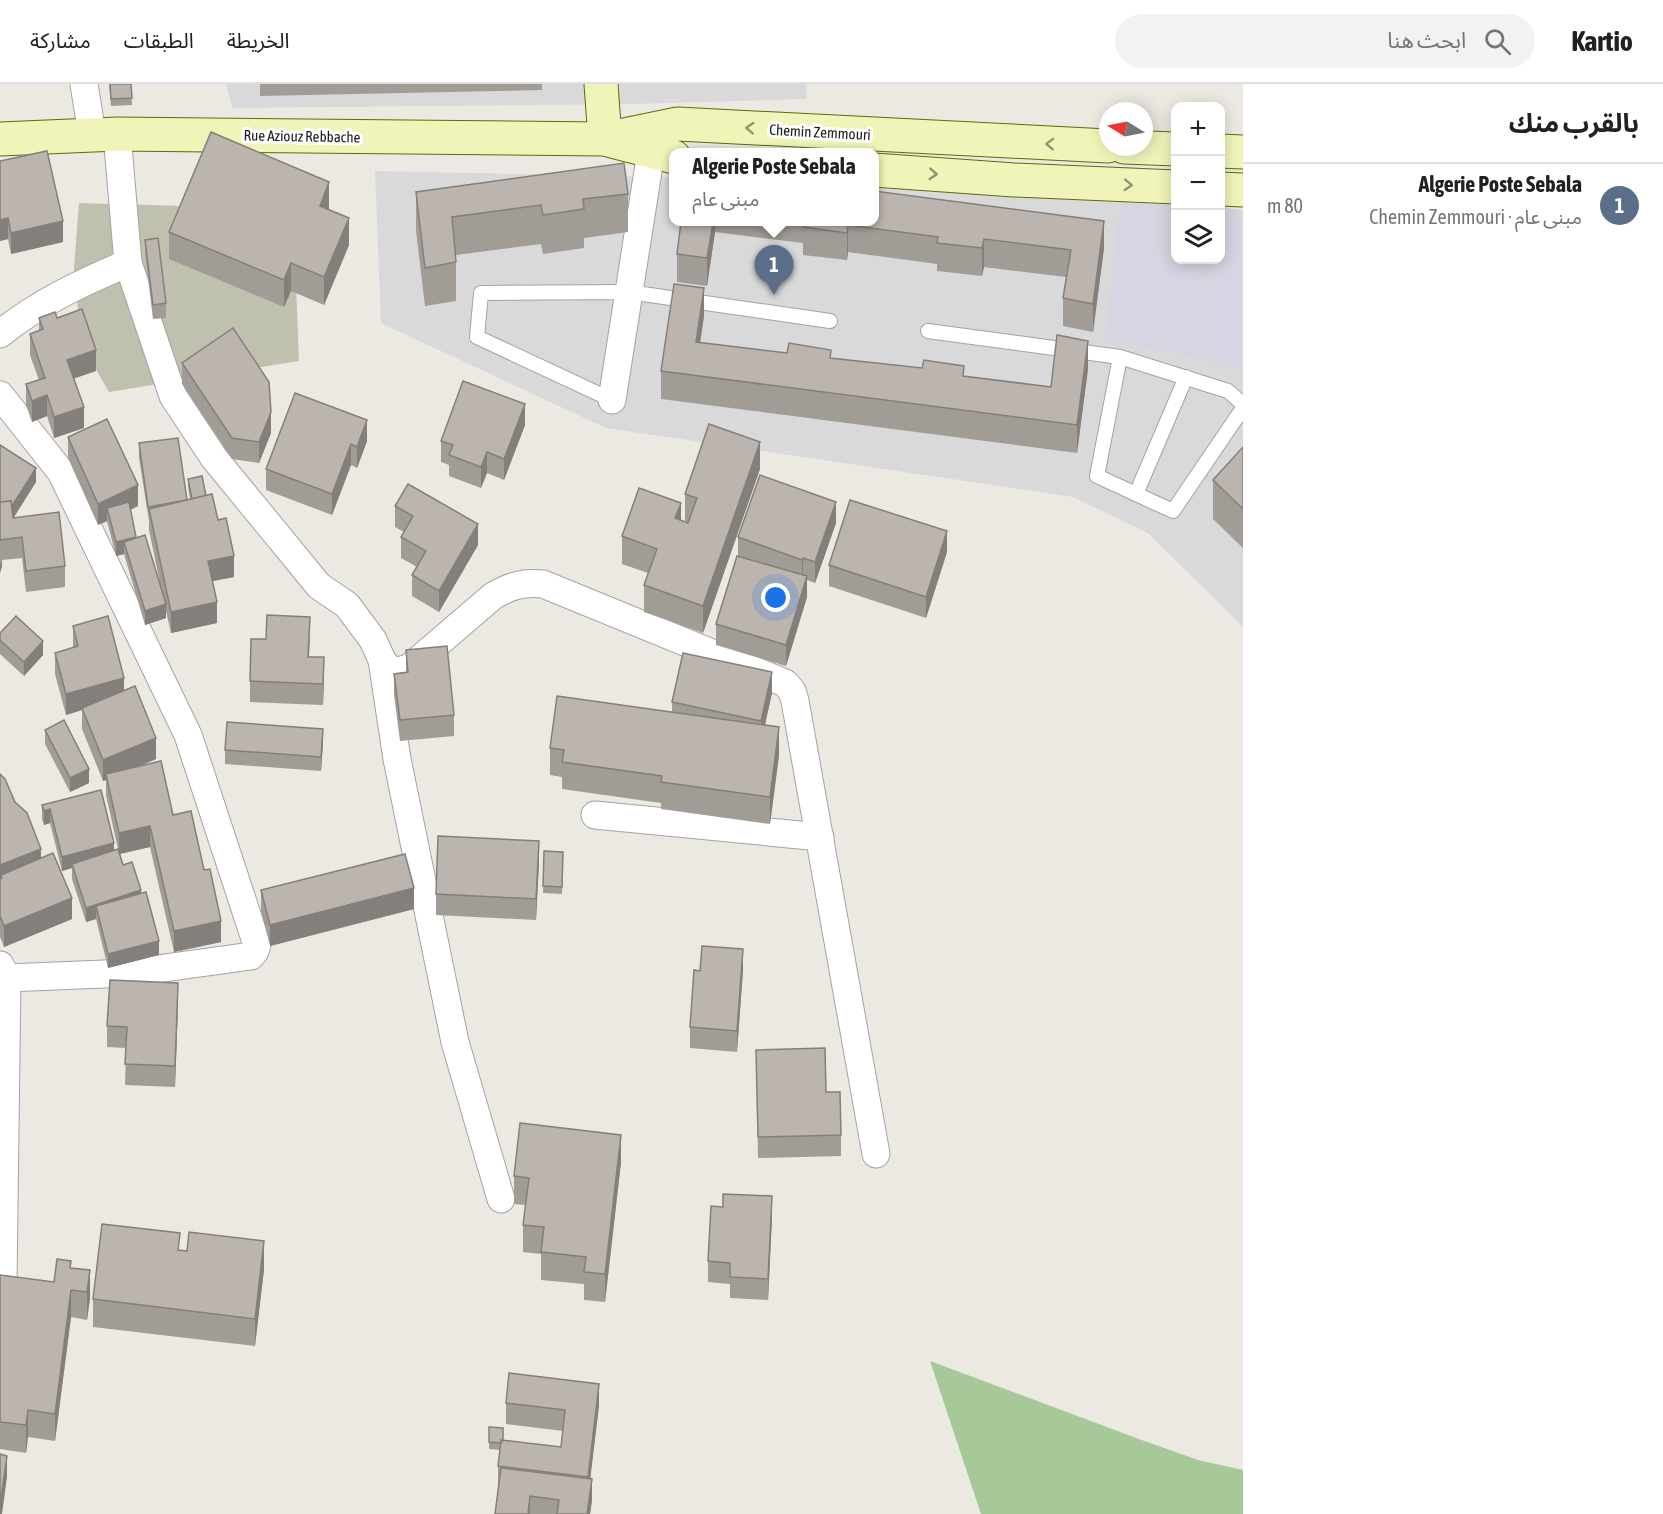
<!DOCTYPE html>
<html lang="ar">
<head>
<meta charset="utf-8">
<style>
	:root { --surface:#fff; --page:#f2f2f2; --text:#202124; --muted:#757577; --line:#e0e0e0; --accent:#111827 }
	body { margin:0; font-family:"Asap Condensed","Noto Sans Arabic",sans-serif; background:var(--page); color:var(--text); direction:rtl }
	.controls { position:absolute; right:18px; top:18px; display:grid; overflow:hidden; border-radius:12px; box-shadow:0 3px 15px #0003 }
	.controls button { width:54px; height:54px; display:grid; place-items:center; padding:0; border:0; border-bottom:2px solid var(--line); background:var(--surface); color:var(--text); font:30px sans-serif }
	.compass { position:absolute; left:1099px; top:18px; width:54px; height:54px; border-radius:50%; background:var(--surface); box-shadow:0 3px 15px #0003; rotate:280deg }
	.you { position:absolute; left:776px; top:514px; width:21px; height:21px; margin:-15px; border:4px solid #fff; border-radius:50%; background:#1a73e8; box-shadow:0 0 0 9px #1a73e833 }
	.badge { display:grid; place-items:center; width:39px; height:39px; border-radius:50%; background:var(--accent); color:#fff; font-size:20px; font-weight:700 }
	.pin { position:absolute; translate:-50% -50px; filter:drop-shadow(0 2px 3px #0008) }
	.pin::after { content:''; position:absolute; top:32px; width:21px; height:18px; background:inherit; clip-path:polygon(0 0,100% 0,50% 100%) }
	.popup { position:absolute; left:669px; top:64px; width:210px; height:78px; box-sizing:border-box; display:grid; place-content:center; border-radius:12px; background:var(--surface); filter:drop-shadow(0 2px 4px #0005); font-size:20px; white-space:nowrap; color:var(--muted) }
	.popup b { font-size:22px; color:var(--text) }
	.popup::after { content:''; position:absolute; left:50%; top:100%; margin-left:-12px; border:12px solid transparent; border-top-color:var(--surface) }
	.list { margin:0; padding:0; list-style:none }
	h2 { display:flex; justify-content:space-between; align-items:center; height:78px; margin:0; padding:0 24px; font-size:26px }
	h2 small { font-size:20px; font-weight:400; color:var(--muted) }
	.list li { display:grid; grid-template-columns:39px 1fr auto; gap:18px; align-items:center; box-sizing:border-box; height:84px; padding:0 24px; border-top:2px solid var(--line) }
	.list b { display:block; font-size:22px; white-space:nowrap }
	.list p { margin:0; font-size:20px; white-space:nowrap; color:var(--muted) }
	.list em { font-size:20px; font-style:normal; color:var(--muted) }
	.icon { flex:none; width:33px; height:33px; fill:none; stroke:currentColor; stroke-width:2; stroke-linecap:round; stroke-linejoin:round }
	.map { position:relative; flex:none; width:1243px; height:1430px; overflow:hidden; direction:ltr }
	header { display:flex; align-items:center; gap:36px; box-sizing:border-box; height:84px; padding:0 30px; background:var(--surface); border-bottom:2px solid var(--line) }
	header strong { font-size:28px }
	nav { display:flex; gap:33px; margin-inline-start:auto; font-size:21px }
	.search { width:420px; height:54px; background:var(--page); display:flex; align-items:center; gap:15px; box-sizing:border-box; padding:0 21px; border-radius:33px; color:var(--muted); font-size:22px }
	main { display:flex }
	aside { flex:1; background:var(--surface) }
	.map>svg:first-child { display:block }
</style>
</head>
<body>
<header>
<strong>Kartio</strong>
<div class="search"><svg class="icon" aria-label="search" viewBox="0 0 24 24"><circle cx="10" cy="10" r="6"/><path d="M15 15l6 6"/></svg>ابحث هنا</div>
<nav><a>الخريطة</a><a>الطبقات</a><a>مشاركة</a></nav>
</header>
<main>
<aside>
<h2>بالقرب منك<small></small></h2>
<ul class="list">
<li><span class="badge" style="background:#5c6f8a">1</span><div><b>Algerie Poste Sebala</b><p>مبنى عام · Chemin Zemmouri</p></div><em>80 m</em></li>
</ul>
</aside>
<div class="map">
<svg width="1243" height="1430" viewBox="0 0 1243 1430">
	<rect width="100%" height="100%" fill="#ece9e2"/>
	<g fill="#dad9d9">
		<path d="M226 0H806L807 15 631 20 232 24Z"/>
		<path d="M375 87 673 93 674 138H874L875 104 1175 121 1176 176H1220L1221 124 1243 126V543L1148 449 1073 413 606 344 381 239Z"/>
	</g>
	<path fill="#c0c0ae" d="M79 119 293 125 299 277 109 308 81 259 74 184Z"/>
	<path fill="#a7c999" d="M930 1277 1139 1355 1198 1376 1243 1386V1430H981Z"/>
	<path fill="#d6d6e2" d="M1120 118 1175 121 1176 176H1220L1221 124 1243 126V284L1105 255Z"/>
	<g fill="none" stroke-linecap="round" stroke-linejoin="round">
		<defs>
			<g id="lane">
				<path d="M928 247 1120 273 1228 307 1243 320"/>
				<path d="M1120 273 1097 392 1173 427 1243 324"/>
				<path d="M612 316 477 253 481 209 629 208 830 237"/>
				<path d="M1136 410 1186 293"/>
			</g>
			<g id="street">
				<path d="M84 0 92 50"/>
				<path d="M117 50 128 179 173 312 214 374 319 502 347 521 373 556 382 576 388 584 397 587 409 584 493 512C510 502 523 498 543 500L785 599 792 607 795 617 876 1070"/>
				<path d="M0 250C38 219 83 198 128 179"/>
				<path d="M0 311 61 388 188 651 257 861 255 867 251 872 128 889 7 894"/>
				<path d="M612 316 651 68"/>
				<path d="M382 576 397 675 455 958 501 1115"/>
				<path d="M595 731 820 753"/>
				<path d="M0 881 7 894 3 1199"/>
			</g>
			<g id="secondary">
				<path d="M601 0 605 55"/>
				<path d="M0 55 117 50 605 55 678 40 1108 62"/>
				<path d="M612 57 674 73"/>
				<path d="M1124 63 1176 65"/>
				<path d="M1220 67 1243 68"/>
				<path d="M874 86 1014 96 1176 103"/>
				<path d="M1220 105 1243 106"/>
			</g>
		</defs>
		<use href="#lane" stroke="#a3a3a3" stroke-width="16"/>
		<use href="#street" stroke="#a3a3a3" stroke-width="29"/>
		<use href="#secondary" stroke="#5f690c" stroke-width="35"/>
		<use href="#lane" stroke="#fff" stroke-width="14"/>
		<use href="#street" stroke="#fff" stroke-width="27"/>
		<use href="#secondary" stroke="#f1f4b8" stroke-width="33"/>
	</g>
	<g fill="#a29c96">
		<path d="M109 0H131L132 21 111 22Z"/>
		<path d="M260 0H542V6L260 12Z"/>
		<path d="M0 77 63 158 11 170 8 155 0 157Z"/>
		<path d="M416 108 628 110V148L584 154V164L543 170 541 160 456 171V217L425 222 416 147Z"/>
		<path d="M329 126 349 161 324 221 291 207 284 223 169 175V148Z"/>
		<path d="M681 138H874L1104 164 1093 248 1063 242V214L1066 193 984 183 982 192 937 187V180L848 168 847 176 803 171V159L715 148 707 202 677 198V170Z"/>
		<path d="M145 156 166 219V234L153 235 145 170Z"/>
		<path d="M704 232 700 259 1051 303 1088 285 1077 369 661 315V287Z"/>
		<path d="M39 234H57L96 287 74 294 84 344 54 354 47 332 32 338 26 321V300L39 296 30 271V250L39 246Z"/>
		<path d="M182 279 271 349 259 379 232 375 182 300Z"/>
		<path d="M295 309 367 357 357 384 351 381 332 431 266 406V385Z"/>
		<path d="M525 341 504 396 487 389 481 404 449 392V381L441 378V357Z"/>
		<path d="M68 353 138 422 130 426 136 454 161 504 149 446V437L139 374V359L187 416 190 415 188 402V395L206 412 218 436 234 493 212 497 217 539 171 549 166 527V534L145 541 124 470 116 472 107 437 98 441 68 374Z"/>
		<path d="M0 361 36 398 13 433 65 482V503L26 508 22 474 2 476V482L0 489Z"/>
		<path d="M1243 363V464L1213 435V396Z"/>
		<path d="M760 385 703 549 644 528V501L648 489 622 480V452L681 436 688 439 685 437V410Z"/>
		<path d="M395 422 478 461 439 528 412 512V491L417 483 401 474V453L404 448 395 443Z"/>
		<path d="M836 439 815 499 807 496V513L786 582 716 561V540L738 473V453Z"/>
		<path d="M947 468 926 534 829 502V481Z"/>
		<path d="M73 542 124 606 156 675 139 683 173 731 221 858 174 868 150 763 120 770 123 781 141 810 159 871 108 884 96 835 86 838 72 795V784L62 787 50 739 44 741 42 735V721L114 766 118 765 106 711V696L103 697 82 645V626L66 631 55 590V569L73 564Z"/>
		<path d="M0 549 43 571 24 592 0 570Z"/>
		<path d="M310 554 309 573 324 594 323 621 250 618V597L266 555Z"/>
		<path d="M406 566 454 631V652L400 657 394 611V590L406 588Z"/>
		<path d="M772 609 765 641 779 671 770 740 661 725V719L562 705V693L550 691V664L672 628V618Z"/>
		<path d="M45 646 89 699 70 708 45 660Z"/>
		<path d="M323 659 321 687 225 680V666Z"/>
		<path d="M0 690 41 774 72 835 4 863 0 853Z"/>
		<path d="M544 767 563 768 562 810 543 809Z"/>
		<path d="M539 778 536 836 436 831V810Z"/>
		<path d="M261 806 414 825 270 862 261 827Z"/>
		<path d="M743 886 737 968 690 964V943Z"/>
		<path d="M178 920 175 1003 125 1001 126 964 107 963V942Z"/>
		<path d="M756 966 826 1008 841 1051V1072L758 1074Z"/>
		<path d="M621 1078 605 1218 584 1216V1200L541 1196V1170L523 1168V1141L526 1121 514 1120V1092Z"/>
		<path d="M772 1133 768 1216 730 1214V1200L708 1198V1177Z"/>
		<path d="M180 1166 264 1185 255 1262 93 1243V1215Z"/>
		<path d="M71 1184 90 1186V1214L87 1236 71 1233 55 1357 28 1353 26 1369 0 1365V1191L54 1198Z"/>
		<path d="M506 1319 599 1321 590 1395 592 1416 590 1430H495L498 1403V1382L500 1366 489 1365V1343L503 1357 561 1363 563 1347 506 1340Z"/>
	</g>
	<g fill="#847f7a">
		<path d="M329 98V126L320 122Z"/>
		<path d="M8 134V155L0 157V136Z"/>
		<path d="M349 134V161L324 221V193Z"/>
		<path d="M63 137V158L11 170V149Z"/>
		<path d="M1104 137V164L1093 248V220Z"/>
		<path d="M713 138H715V148L707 202V174Z"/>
		<path d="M848 141V168L847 176V149Z"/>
		<path d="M984 155V183L982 192V164Z"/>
		<path d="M291 179V207L284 223V196Z"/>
		<path d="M704 204V232L696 285V258Z"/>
		<path d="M1088 257V285L1077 369V341Z"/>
		<path d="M96 266V287L67 297V276Z"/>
		<path d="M47 311V332L32 338V317Z"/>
		<path d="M525 320V341L504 396V375Z"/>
		<path d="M84 323V344L54 354V333Z"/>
		<path d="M271 328V349L259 379V358Z"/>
		<path d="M367 336V357L357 384V363Z"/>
		<path d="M760 358V385L703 549V522Z"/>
		<path d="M351 360V381L332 431V410Z"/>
		<path d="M487 368V389L481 404V383Z"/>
		<path d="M36 384V398L11 438V423Z"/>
		<path d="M138 401V422L110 436 107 424V437L98 441V420Z"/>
		<path d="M836 418V439L815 499V478Z"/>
		<path d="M681 419V446L675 434Z"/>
		<path d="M478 440V461L439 528V507Z"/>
		<path d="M947 447V468L926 534V513Z"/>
		<path d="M136 453V467L124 458V470L116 472V458Z"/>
		<path d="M234 472V493L208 498V477Z"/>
		<path d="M803 474V495L802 497V476Z"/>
		<path d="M2 475V482L0 489V482Z"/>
		<path d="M807 492V513L786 582V561Z"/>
		<path d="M217 518V539L171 549V528Z"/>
		<path d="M166 520V534L145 541V527Z"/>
		<path d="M43 557V571L24 592V578Z"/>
		<path d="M324 573V594L323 621V600Z"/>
		<path d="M772 588V609L761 658V637Z"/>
		<path d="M124 594V615L82 624V626L66 631V610Z"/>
		<path d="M779 643V671L770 740V713Z"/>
		<path d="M323 645V659L321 687V673Z"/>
		<path d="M156 654V675L107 695 106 690V696L103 697V676Z"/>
		<path d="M89 685V699L70 708V694Z"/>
		<path d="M50 725V739L44 741V727Z"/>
		<path d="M150 742V763L119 770V749Z"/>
		<path d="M539 757V778L536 836V815Z"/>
		<path d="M114 759V773L72 780V784L62 787V773Z"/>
		<path d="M41 765V793L1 791V808L0 809V781Z"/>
		<path d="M414 804V825L270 862V841Z"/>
		<path d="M141 806V820L96 822V835L86 838V824Z"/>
		<path d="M72 814V835L4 863V842Z"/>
		<path d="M221 837V858L174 868V847Z"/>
		<path d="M159 857V871L108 884V870Z"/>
		<path d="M743 865V886L737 968V947Z"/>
		<path d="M178 899V920L175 1003V982Z"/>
		<path d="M621 1051V1078L605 1218V1190Z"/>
		<path d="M772 1112V1133L768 1216V1195Z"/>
		<path d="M264 1157V1185L255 1262V1235Z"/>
		<path d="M90 1186V1214L87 1236V1208Z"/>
		<path d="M71 1206V1233L55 1357V1330Z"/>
		<path d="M599 1300V1321L588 1414V1393Z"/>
		<path d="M28 1326V1353L26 1369V1341Z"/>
		<path d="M7 1372V1393L2 1430H0V1420Z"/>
		<path d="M592 1395V1416L590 1430H587Z"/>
		<path d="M530 1412V1430H528Z"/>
	</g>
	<g fill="#bcb5af" stroke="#847f7a" stroke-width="1.5">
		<path d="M110 0H131L132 14 111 15Z"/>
		<path d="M211 48 329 98 320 122 349 134 324 193 291 179 284 196 169 148Z"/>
		<path d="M47 67 63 137 11 149 8 134 0 136V77Z"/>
		<path d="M624 79 628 110 583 115 584 125 543 131 541 121 452 133 456 178 425 184 416 108Z"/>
		<path d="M874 107 1104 137 1093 220 1063 214 1071 166 984 155 982 164 937 159 938 153 848 141 847 149 803 143 804 138H874Z"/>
		<path d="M681 138H713L707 174 677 170Z"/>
		<path d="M158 154 166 219 153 221 145 156Z"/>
		<path d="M674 200 704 204 696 258 787 269 789 259 831 266 830 274 922 284 924 276 964 282 963 292 1051 303 1057 251 1088 257 1077 341 661 287Z"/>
		<path d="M82 225 96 266 67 276 84 323 54 333 47 311 32 317 26 300 45 294 30 250 43 245 39 234 55 228 57 234Z"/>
		<path d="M233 244 269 298 271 328 259 358 232 354 182 279Z"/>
		<path d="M463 297 525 320 504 375 487 368 481 383 449 371 453 361 441 357Z"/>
		<path d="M295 309 367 336 357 363 351 360 332 410 266 385Z"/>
		<path d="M107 335 138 401 98 420 68 353Z"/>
		<path d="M709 340 760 358 703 522 644 501 657 465 622 452 639 404 681 419 675 434 688 439 697 414 685 410Z"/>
		<path d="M178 354 187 416 148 423 139 359Z"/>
		<path d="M0 361 36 384 12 422 11 417 1 418 0 417Z"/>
		<path d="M1243 363V425L1213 396Z"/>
		<path d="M760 391 836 418 815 478 803 474 802 476 738 453Z"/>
		<path d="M202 392 206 412 192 415 188 395Z"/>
		<path d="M408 400 478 440 439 507 412 491 426 467 401 453 413 432 395 422Z"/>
		<path d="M212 410 218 436 226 434 234 472 208 477 217 518 171 528 149 425Z"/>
		<path d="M850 416 947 447 926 513 829 481Z"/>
		<path d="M11 417 13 434 59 428 65 482 26 487 22 453 0 456V418Z"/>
		<path d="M129 418 136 453 116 458 107 424Z"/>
		<path d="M145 451 166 520 145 527 124 458Z"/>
		<path d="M737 472 807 492 786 561 716 540Z"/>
		<path d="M267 531 310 533 308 573H324L323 600 250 597 251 555H266Z"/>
		<path d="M16 532 43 557 24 578 0 556V549Z"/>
		<path d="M108 532 124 594 66 610 55 569 78 562 73 542Z"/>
		<path d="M447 562 454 631 400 636 394 590 408 588 406 566Z"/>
		<path d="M683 569 772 588 761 637 672 618Z"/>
		<path d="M135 602 156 654 103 676 82 624Z"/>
		<path d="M557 612 779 643 770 713 661 698 662 692 562 678 564 666 550 664Z"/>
		<path d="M64 636 89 685 70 694 45 646Z"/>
		<path d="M227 638 323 645 321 673 225 666Z"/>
		<path d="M161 677 173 731 191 727 204 786 210 785 221 837 174 847 150 742 119 749 106 690Z"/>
		<path d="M0 690 5 695 15 718 27 729 41 765 0 781Z"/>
		<path d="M101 706 114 759 62 773 50 725 44 727 42 721Z"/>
		<path d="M438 752 539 757 536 815 436 810Z"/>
		<path d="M118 765 123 781 132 778 141 806 86 824 72 780Z"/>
		<path d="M544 767 563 768 562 803 543 802Z"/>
		<path d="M53 769 72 814 4 842 0 832V795L2 794 1 791Z"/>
		<path d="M405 770 414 804 270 841 261 806Z"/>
		<path d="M146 808 159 857 108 870 96 822Z"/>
		<path d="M702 862 743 865 737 947 690 943 694 886 700 887Z"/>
		<path d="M110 896 178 899 175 982 125 980 127 943 107 942Z"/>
		<path d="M825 964 826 1008H840L841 1051 758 1053 756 966Z"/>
		<path d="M520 1039 621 1051 605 1190 584 1188 586 1173 541 1168 544 1143 523 1141 529 1094 514 1092Z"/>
		<path d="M723 1110 772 1112 768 1195 730 1193V1179L708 1177 711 1122 723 1123Z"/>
		<path d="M102 1140 180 1149 178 1166 187 1167 189 1148 264 1157 255 1235 93 1215Z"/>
		<path d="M57 1175 71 1177 70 1184 90 1186 87 1208 71 1206 55 1330 28 1326 26 1341 0 1338V1191L54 1198Z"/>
		<path d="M509 1289 599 1300 588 1393 498 1382 501 1356 561 1363 565 1326 506 1319Z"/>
		<path d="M489 1343 503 1344V1357L501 1356V1359L489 1358Z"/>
		<path d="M0 1370 7 1372 0 1420Z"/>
		<path d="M501 1384 592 1395 587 1430H557L559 1416 530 1412 528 1430H495Z"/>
	</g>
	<defs><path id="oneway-chevron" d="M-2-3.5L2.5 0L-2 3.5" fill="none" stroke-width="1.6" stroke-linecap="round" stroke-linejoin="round" transform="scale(1.5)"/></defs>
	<g stroke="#919372">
		<use href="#oneway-chevron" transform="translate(750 44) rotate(-177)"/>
		<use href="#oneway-chevron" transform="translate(1050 60) rotate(-178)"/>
		<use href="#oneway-chevron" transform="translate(933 90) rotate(4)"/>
		<use href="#oneway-chevron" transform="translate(1128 101) rotate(3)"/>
	</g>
	<g text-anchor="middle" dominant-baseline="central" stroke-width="6" stroke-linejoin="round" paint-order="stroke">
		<g font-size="15" fill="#1c1c1c" stroke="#fff">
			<text transform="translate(820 48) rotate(3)">Chemin Zemmouri</text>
			<text transform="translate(302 52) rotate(1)">Rue Aziouz Rebbache</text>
		</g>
	</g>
</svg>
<div class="controls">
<button>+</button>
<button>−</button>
<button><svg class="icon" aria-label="layers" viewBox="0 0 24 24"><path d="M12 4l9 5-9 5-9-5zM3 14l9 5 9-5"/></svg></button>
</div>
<svg class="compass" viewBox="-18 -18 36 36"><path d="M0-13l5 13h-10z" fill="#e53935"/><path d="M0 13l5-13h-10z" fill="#757577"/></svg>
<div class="you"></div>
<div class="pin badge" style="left:774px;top:211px;background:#5c6f8a">1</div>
<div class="popup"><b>Algerie Poste Sebala</b>مبنى عام</div>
</div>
</main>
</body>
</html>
